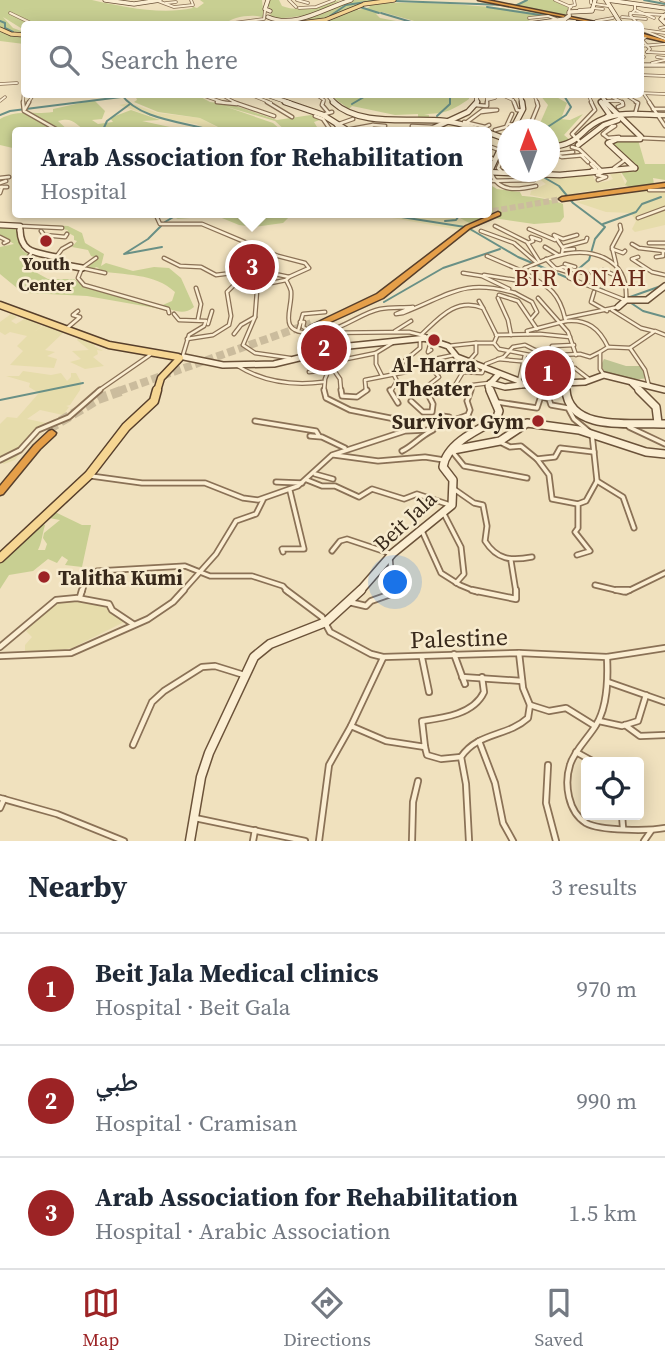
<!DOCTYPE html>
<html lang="en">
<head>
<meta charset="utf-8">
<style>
	:root { --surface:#fff; --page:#f2f2f3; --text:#1f2937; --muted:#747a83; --line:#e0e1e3; --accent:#9c2325 }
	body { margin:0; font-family:"Source Serif 4","Noto Naskh Arabic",serif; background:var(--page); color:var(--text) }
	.controls { position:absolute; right:21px; bottom:21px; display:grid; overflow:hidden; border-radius:7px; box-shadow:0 4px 18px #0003 }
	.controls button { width:63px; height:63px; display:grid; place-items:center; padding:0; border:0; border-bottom:2px solid var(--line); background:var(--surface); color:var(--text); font:35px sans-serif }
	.compass { position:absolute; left:497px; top:119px; width:63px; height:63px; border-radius:50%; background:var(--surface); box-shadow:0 4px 18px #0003; rotate:359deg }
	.you { position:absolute; left:396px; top:583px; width:24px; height:24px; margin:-18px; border:5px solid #fff; border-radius:50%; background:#1a73e8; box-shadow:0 0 0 10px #1a73e833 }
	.badge { display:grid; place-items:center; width:46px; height:46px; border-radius:50%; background:var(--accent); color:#fff; font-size:23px; font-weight:700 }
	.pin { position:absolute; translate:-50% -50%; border:4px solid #fff; box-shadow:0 2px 7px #0006 }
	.popup { position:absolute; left:12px; top:127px; width:480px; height:91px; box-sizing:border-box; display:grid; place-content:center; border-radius:7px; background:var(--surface); filter:drop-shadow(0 2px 5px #0005); font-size:23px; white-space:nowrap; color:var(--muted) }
	.popup b { font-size:26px; color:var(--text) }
	.popup::after { content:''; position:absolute; left:50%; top:100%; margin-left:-14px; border:14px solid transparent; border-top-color:var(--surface) }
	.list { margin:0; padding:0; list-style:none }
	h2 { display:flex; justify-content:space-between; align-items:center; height:91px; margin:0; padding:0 28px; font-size:30px }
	h2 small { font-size:23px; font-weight:400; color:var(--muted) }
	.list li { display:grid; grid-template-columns:46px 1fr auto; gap:21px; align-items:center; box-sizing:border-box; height:112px; padding:0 28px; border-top:2px solid var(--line) }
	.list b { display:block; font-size:26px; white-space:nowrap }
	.list p { margin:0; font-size:23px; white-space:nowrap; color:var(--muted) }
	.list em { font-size:23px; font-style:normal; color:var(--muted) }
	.icon { flex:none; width:38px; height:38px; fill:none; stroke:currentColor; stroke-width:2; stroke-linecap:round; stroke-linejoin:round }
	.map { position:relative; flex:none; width:665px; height:841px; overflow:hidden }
	.search { position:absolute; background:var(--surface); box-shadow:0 4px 18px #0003; left:21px; right:21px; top:21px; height:77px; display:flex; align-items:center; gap:18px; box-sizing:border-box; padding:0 24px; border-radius:7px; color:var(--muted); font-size:26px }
	.sheet { height:427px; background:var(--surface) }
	nav { display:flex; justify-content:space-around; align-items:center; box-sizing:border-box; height:98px; border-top:2px solid var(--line); background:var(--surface); font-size:19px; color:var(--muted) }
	nav a { display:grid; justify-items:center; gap:4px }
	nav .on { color:var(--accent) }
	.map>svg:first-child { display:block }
</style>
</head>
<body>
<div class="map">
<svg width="665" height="841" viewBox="0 0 665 841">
	<rect width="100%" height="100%" fill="#f0e1be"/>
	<g fill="#e6dcab">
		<path d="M130 103 158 113 200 118 226 132H199L200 128 197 124 159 119 119 105Z"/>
		<path d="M620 172 626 186 581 192 554 200 530 195 531 191 546 184 535 176 592 175 597 183 608 181 613 179 610 174Z"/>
		<path d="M645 191H665V225L635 232 632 229 636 221 631 213 606 212 576 202Z"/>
		<path d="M364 213H405L456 218 465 220 477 233Z"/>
		<path d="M11 314 17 317 11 321 16 324 26 318 42 326 34 332 43 326 64 332 45 350 55 352 47 356 57 359 54 368 10 365 23 351 17 346 27 336 10 332 5 335 0 332V322Z"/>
		<path d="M79 337 98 341 94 346 103 351 97 350 98 354 93 357 104 366 85 369 70 362 81 359 72 351 89 350 77 340Z"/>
		<path d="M23 371 51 375 61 373 67 381 71 377V373H76L81 382 80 390 70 405 66 406 69 407 63 415 40 410 27 419 51 424 39 428 15 460 4 464 0 462V424L7 417 17 418 39 393 29 387 30 383 6 376H19Z"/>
		<path d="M79 599 103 606 123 619 124 622 72 648 54 651H25V645L32 637 26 631 52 605 60 601Z"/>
	</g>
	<g fill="#c8cf92">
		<path d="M0 0C24 0 71 0 92 0 123 7 161 15 193 8L191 6 197 8 204 3 200 0H262L264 18C254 13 231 17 225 24H24V30L3 17 13 28 24 32V44L0 41Z"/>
		<path d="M270 0H279L282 6C303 14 319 3 341 0L311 15 274 19 269 17 272 12 268 6Z"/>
		<path d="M353 0H391L358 4V10L370 7 368 4C425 0 503 6 559 17L527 18 530 20 524 23 527 24H425L382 12 376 14 380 18 412 24H302L310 20 288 21Z"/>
		<path d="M527 0H553L571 9 564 16 512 6Z"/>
		<path d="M469 94V99C453 110 445 114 424 114L429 115V118L418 117V114L395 115 352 106 349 109 330 95Z"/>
		<path d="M135 95H197L210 102 233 105 277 120 311 115 320 120 314 122 320 132H287L275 121 224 106 273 123 283 132H228L200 118 158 112 134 102 137 100Z"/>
		<path d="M540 95H553L567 103 561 119 570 120 583 114 564 135 571 141 550 146V130H528L541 121 548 105Z"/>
		<path d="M94 100 105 111 102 119 92 120 98 124 113 122 110 118 131 110 160 120 142 121 193 132C167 135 143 126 117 128 106 128 99 135 86 130 76 126 74 116 58 121L70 132H18L17 149 0 145V119C19 109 32 115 53 112V109Z"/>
		<path d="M638 140 645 164H665V180L653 178 654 184C646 187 633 189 625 185L627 181 621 172 637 169 610 145 612 141Z"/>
		<path d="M487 183 497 189 520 192 522 196C531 196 554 200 563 204L564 217 560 222 534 224 493 218 499 214 497 212 471 224 458 217 409 213H486Z"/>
		<path d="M201 213H309L305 217H289L283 223 254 227 239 225 217 216 176 219 181 216Z"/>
		<path d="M48 225 68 226 82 233 85 243 104 254 101 266 106 263 133 271 154 267 169 268 181 278 194 307C182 317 172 308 158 307L172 301 175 292C155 273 123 275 98 271L96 270 99 268 96 267 93 270 87 268 97 258 91 256 88 250 72 247 77 241 74 240V236L67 232 68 230 39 226Z"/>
		<path d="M0 227H15C22 237 15 251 30 254L25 262 29 266 28 268 48 279H74L86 287 161 309 87 296 28 293 17 288 0 274V247L14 244 0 235Z"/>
		<path d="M55 512 82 525H91L82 567 65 565 68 560 62 556 57 563 48 559 33 571 9 575 0 589V563L42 524 45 525C42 535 42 542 38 550H45L47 544 43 538 44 533 60 520 49 518Z"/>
	</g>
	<path fill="#bdc392" d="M604 359 626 366H643L650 378 630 380 605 373 601 365Z"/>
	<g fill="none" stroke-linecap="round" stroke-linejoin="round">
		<g stroke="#699086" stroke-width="2">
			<path d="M644 0 665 4"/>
			<path d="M395 1 505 5"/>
			<path d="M360 7 379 13"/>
			<path d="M487 7 547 16"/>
			<path d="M513 7 527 0"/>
			<path d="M381 13 418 24"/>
			<path d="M330 16 346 5 380 0"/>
			<path d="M0 21 5 23V28L13 32"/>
			<path d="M278 24H291"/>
			<path d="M121 94C140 121 188 122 217 132"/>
			<path d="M352 104 369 94"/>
			<path d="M0 115 10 111 121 97"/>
			<path d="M437 116 450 104V94"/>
			<path d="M543 130 566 115 571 107 563 94"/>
			<path d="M102 132 107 121 130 104"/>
			<path d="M545 178 559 186 573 203 605 227 595 239 589 260 569 277"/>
			<path d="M376 213 465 227"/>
			<path d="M445 221 456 220 461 213"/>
			<path d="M165 222 180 213"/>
			<path d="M603 224 636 212 642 204 661 197"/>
			<path d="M161 226 148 239 124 254 162 247"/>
			<path d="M470 229 518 257 568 278"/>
			<path d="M583 282 604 290"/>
			<path d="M630 297 661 286"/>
			<path d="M628 301 643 311 665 317"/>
			<path d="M384 302 443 268 500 249"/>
			<path d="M0 400 83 383"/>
		</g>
		<path stroke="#cbbc9d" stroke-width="6" stroke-dasharray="6 2.5" stroke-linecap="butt" d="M493 211 562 199"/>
		<path stroke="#cbbc9d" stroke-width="8" stroke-dasharray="8 3.5" stroke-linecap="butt" d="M119 391 312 323"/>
		<path stroke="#cbbc9d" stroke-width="10" stroke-dasharray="10 4.5" stroke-linecap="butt" d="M48 429 98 399 124 390"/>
		<defs>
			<g id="street-far3">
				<path d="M289 0 296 7"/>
				<path d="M297 0 308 3"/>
				<path d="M555 0 571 7"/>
				<path d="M591 0V3"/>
				<path d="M661 0 665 1"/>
				<path d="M158 1 174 7 193 5 191 0"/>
				<path d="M166 3 176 2"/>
				<path d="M595 4 608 6"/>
				<path d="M635 5V10L630 15 638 24"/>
				<path d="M299 8 316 7 334 0"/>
				<path d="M593 8 603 9"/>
				<path d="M579 10 593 9"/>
				<path d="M635 10 654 18"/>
				<path d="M569 12 570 6 575 5 574 0"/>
				<path d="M10 13 33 24"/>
				<path d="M630 13 664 15"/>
				<path d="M622 17 646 19"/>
				<path d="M529 18 548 16 556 19"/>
				<path d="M563 20 575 21"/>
				<path d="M549 21 560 24"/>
				<path d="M605 22 596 21 613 18"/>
				<path d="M226 24 264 19 265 11"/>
				<path d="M660 28 665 27"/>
				<path d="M640 29 665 39"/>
				<path d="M643 30 665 33"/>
				<path d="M646 37 642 40 650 49 647 52"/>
				<path d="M640 46 665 44"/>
				<path d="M647 52 665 53"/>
				<path d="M640 57H644"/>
				<path d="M657 57 665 58"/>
				<path d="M652 63 665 60"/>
				<path d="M640 75 665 76"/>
				<path d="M0 84 17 83"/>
				<path d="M640 93 665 94"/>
				<path d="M199 94 225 103"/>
				<path d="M220 94 236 103"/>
				<path d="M241 94H244"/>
				<path d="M249 94 271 103"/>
				<path d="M315 94 324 100 323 103"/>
				<path d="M534 94 537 103"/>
				<path d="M588 94 592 103"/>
				<path d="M624 94 638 103"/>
				<path d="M644 94 650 103"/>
				<path d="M477 95 486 94"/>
				<path d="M505 95 513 100 506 97Z"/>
				<path d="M495 97V98L487 100V98Z"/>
				<path d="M612 97 623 103"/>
				<path d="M487 100V103"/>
				<path d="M513 100 514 103"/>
				<path d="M0 101 5 97"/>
				<path d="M604 101H620"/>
				<path d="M23 103 24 88"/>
				<path d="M28 103 34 94"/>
			</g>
			<g id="street-far2">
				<path d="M23 102 24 111 61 132"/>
				<path d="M217 102 237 104"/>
				<path d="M233 102 274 116"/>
				<path d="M267 102 292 117"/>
				<path d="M323 102 322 105 328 112"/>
				<path d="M514 102 517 110 522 111"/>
				<path d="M649 102 665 126"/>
				<path d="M475 105 487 106V102"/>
				<path d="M618 107 623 105 622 102"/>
				<path d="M25 109 29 102"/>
				<path d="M653 109H665"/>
				<path d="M325 114 332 112"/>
				<path d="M635 114 638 103 636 102"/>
				<path d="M315 116 323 119 332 132"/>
				<path d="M464 122 485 127 489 125"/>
				<path d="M467 122 483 110H497L481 112"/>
				<path d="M508 124 523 126 531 123 538 106 537 102"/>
				<path d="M373 125 385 126"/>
				<path d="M612 126H615L603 134Z"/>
				<path d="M346 130 373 125 363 132"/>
				<path d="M495 130 506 127 512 114"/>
				<path d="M343 132 336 125 353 119"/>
				<path d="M386 132 396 130"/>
				<path d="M412 132V126L434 127"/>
				<path d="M603 134 608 138 619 137"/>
				<path d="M642 138 665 139"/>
				<path d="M579 141 572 134 595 110 591 102"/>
				<path d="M486 145 507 153"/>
				<path d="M572 147 579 149 603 172 597 175 606 177 598 180"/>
				<path d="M573 152 555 154 562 157 585 155"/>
				<path d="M486 154 493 159"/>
				<path d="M581 155 588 162"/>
				<path d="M614 168 625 160"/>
				<path d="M592 170 596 169 591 164 594 163"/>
				<path d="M501 171 498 168 505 153"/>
				<path d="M491 173C499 193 518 190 536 186"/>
				<path d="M0 178 9 177"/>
				<path d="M486 181 534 180"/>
				<path d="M0 183 6 181"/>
				<path d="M0 187H7"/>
				<path d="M649 190H665"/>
				<path d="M0 193 2 187"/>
				<path d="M155 213 160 224H202L278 256 305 263 309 268 289 277 256 270 216 275 201 267 180 266 164 258"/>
				<path d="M638 218 665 208"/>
				<path d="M20 226 62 228"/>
				<path d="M495 226 527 242 539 261"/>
				<path d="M529 229 555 240"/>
				<path d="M41 231 44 235 65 237 67 234"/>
				<path d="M481 231 514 243 536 262"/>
				<path d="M0 237 8 241 4 243"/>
				<path d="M528 243 533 241 531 237 540 240"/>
				<path d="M649 243H665"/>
				<path d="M632 244 639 248 665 251"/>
				<path d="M545 247 558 255"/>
				<path d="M563 247 586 241 587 238"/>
				<path d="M612 249 623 253 625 251"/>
				<path d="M563 250 574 249"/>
				<path d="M562 254 563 248 554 235 563 239 577 235"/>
				<path d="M487 256 522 271"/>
				<path d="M56 257 62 249 71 244"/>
				<path d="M638 257 632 259 652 272 665 275"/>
				<path d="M656 257 663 256V251"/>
				<path d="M546 259 555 268 568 272 569 278 625 300"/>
				<path d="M28 263 27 259 33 251"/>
				<path d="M565 264 575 267"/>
				<path d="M616 264 612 247 621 230 620 225"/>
				<path d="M82 268 78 278 84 285 168 309 169 313"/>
				<path d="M82 268 105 273"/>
				<path d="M82 268 96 258"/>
				<path d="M525 268C535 264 546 259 556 256 592 246 629 258 626 300"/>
				<path d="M525 268 522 271C546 286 558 289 565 318"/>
				<path d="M557 269 563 267 588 274"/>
				<path d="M603 270 621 278"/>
				<path d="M463 273 482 276 509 289"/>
				<path d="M484 275 515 280"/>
				<path d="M289 277 286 280C288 284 290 287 291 291 293 310 276 332 310 333"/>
				<path d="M286 280 266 284 257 291 255 317 243 345 255 353 290 358"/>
				<path d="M196 288 201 304 198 319"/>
				<path d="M594 292 591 302 607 311"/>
				<path d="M515 293 532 302 537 312 531 319"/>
				<path d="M499 295 518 301 537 329"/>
				<path d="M498 298 508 320 511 335"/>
				<path d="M538 298 568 332 576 355"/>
				<path d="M479 301 483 308"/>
				<path d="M612 310 641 328 653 331"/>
				<path d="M174 314 179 320 206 321 204 326 189 335 183 355"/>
				<path d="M566 321C587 319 599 328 608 347"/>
				<path d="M300 322H304L303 327C327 344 357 313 380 309 391 307 402 308 413 307L396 314 403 313C450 295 462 278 515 293"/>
				<path d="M208 324 212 311"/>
				<path d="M66 329 80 317 73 315 78 311"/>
				<path d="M298 331 303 314 325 312"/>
				<path d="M395 331 411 321"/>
				<path d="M321 333 409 332 425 336"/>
				<path d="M234 334 241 325 255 317"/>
				<path d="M528 334 527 331 566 321 565 318 618 307"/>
				<path d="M421 335C439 318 456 297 483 308L497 336 494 343H476"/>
				<path d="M496 335 540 334 570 337"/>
				<path d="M187 339 213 335 229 325 231 316 227 292 244 275"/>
				<path d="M494 343 499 349 535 356 533 360 571 363"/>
				<path d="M448 346 476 343V353L469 361"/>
				<path d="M630 348 645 370 649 386"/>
				<path d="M431 350 428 352 430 345 435 343"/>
				<path d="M554 350 552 346 574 345"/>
				<path d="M376 353V364L382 376"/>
				<path d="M528 356 543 384"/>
				<path d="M535 356 580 354 590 357 600 352"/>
				<path d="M498 359 531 362"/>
				<path d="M548 363 551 370 575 368"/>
				<path d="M236 365C263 382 292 386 323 382"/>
				<path d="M331 366 340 379 341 391"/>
				<path d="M576 369 589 379"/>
				<path d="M551 370 555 383"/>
				<path d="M309 372 327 370"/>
				<path d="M604 375 600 369V352L608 347 630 348 655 331 665 335"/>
				<path d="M519 381 525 355"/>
				<path d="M444 389 454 387 463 372 482 373 486 364 504 357 513 347 525 345 535 350 554 351"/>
				<path d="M98 391 150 355"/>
				<path d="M324 391 325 379 332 362 376 353 394 342"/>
				<path d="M366 391 365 380 406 372 402 363 420 348V339"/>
				<path d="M391 391 397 381 394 375"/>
				<path d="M427 391 425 388 439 377 425 361 454 355"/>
				<path d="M471 391 473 385 489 383"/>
				<path d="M543 391 545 384"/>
			</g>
			<g id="street-far1">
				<path d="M324 390 326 398 350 410 405 421"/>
				<path d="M341 390 342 396 357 397 367 390"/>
				<path d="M390 390 398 403"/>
				<path d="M542 397 549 399 551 405 568 408 574 419 592 434 597 481 586 501 578 504V528L575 532 590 551 577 555"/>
				<path d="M411 401 423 412H432L433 404 426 390"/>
				<path d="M497 402 537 408 543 390"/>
				<path d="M442 416 449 417 445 422"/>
				<path d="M255 421 316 431 319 436"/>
				<path d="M629 427 665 444"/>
				<path d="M310 436 322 437 345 448"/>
				<path d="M500 442 510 447 521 446 537 459"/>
				<path d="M451 450 464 466 527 478"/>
				<path d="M402 451C414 445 419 437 433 430"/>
				<path d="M334 455 378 461 425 457 444 460"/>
				<path d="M0 460 20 450 38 430 69 417 100 390"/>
				<path d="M315 474 333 479"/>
				<path d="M91 476 142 483H205L243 498 258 500 298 486 332 455 405 431 427 430 468 415 470 410 467 401 471 390"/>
				<path d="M307 480 322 486H335L359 497 372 489 404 499 417 494 450 505"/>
				<path d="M597 481 623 497 634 528"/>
				<path d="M276 482 302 483"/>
				<path d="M454 489 474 503 483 505 487 526 485 541C497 560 511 561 532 557"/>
				<path d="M578 504 552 499 549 475 537 459 555 457 560 448 594 452"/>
				<path d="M444 514 461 547 464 574 456 583"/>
				<path d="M422 531 441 573 460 585 477 592"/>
				<path d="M332 551 340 541 347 539 392 554"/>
				<path d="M283 552 282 549H304L290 491"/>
				<path d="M390 558 391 572 403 591 401 592"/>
				<path d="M511 561 516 592"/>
				<path d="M595 585 624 592"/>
				<path d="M82 592 85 582 97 571 185 566 210 576H252L283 586 288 592"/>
				<path d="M182 592 216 554 236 521 256 514 263 500"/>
				<path d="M626 592 665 573"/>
			</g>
			<g id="street">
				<path d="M286 590 322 617 330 632 371 654 383 657 519 653 607 657 665 648"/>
				<path d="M472 590 516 599V590"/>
				<path d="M616 590H629"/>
				<path d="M80 597 82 590"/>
				<path d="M349 602 366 606 371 601 402 590"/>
				<path d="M0 647 56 600 77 598 109 604 112 610 133 624"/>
				<path d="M454 654 465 684"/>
				<path d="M0 656 71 653 148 619 173 602 184 590"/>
				<path d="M607 657C608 678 608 706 596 725 589 737 574 751 570 765 564 784 568 812 586 823 600 831 649 831 665 828"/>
				<path d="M422 658 429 692"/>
				<path d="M462 677 522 681"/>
				<path d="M608 682 665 702"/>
				<path d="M530 705 549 711 566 708 595 726"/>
				<path d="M599 721 622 726 638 721 646 695"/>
				<path d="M625 725 640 736 665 735"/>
				<path d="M351 726 383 658"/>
				<path d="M479 741 495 783 503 823 513 841"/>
				<path d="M133 745 152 702 164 691 202 667 215 666 244 675"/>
				<path d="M425 747 427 755 441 759 461 757"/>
				<path d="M576 752 594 762"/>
				<path d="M548 765 546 803 556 841"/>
				<path d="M0 798 57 814 124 841"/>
				<path d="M0 808 4 799"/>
				<path d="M622 815 623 828"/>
				<path d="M195 818 305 841"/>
				<path d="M253 841 255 830"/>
				<path d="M319 841 329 765 351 726 386 741 425 747 422 721C444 718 474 714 484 692L482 677"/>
				<path d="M412 841 413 802 418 781"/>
				<path d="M469 841 466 784 461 757C478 732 507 737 528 718L530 705 523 688 519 653"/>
				<path d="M644 841 651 831"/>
			</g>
			<g id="secondary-far4">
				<path d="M105 0 134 4 160 0"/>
				<path d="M268 0 265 9 270 11"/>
				<path d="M606 0 621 24"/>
				<path d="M607 0 665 8"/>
				<path d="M665 15 661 19 665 23"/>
				<path d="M569 16V12L592 11 595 0"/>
				<path d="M268 17C295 29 325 8 351 0"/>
				<path d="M529 24 565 19"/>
				<path d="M640 65H665"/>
				<path d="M264 94 290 103"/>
				<path d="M327 94 335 103"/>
				<path d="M476 94 477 103"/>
				<path d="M520 94 522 103"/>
				<path d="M601 94 606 103"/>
			</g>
			<g id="secondary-far3">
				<path d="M285 102 323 115 350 132"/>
				<path d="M333 102C361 128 410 117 445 121 467 124 488 132 508 140"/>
				<path d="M601 102 610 115 607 117"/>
				<path d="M605 102 641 137"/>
				<path d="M512 130 523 109 522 102"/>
				<path d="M425 132 468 112 477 102"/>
				<path d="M578 145 604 125 618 120"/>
				<path d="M550 147C583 144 579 128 603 119 622 111 645 115 665 115"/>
				<path d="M635 168 608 143 617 139H640"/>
				<path d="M490 171 503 143 508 141"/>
				<path d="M486 172 560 175 635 168"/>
				<path d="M0 225 20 226V231"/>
			</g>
			<g id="secondary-far2">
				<path d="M20 230C21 254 36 252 56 257L54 263 82 268"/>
				<path d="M618 307 626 300H647L665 286"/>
				<path d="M424 338 448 346 457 357 519 381 521 385 585 382 604 375 665 390"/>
				<path d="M184 357 223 365 274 364 349 346 427 338"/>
				<path d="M565 382 566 391"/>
				<path d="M490 383 505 387 521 385"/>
				<path d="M632 383 640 391"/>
				<path d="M490 391 488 386 499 374"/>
			</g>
			<g id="secondary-far1">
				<path d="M566 390C569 433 635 422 665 424"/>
				<path d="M639 390 656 407 658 423"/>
				<path d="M453 450 500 441 527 423 579 430 646 452 665 454"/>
				<path d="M359 592 393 553 452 505 453 480 443 467C446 444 477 430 496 420L499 411 490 390"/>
			</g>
			<path id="secondary" d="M190 841 201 777 209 753 254 657 270 644 326 622 361 590"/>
			<g id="primary-far2">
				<path d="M364 4 394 0"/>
				<path d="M293 24 325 20 362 5"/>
				<path d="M0 29 11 34 24 35"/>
			</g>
			<g id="primary-far1">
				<path d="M0 305 109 345 178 357"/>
				<path d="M157 391 161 378 180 358"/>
			</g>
			<path id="primary" d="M0 558 89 475 126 427 154 401 157 390"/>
			<g id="highway">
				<path d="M478 0H487L605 24H599Z"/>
				<path d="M618 22H620L622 23 621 24H617Z"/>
				<path d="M640 33 665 40V42L640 36Z"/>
				<path d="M665 183V187L562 201 559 199 562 197Z"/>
				<path d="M498 212 500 213V215L470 228 383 298 317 328H311L310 326 377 294 466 226Z"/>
				<path d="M52 430 56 433 55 435 40 449 3 494 0 495V486L34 445 49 431Z"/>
			</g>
		</defs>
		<use href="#street-far3" stroke="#8a7156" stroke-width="3.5"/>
		<use href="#street-far2" stroke="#8a7156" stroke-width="5"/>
		<use href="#street-far1" stroke="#8a7156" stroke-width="7"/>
		<use href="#street" stroke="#8a7156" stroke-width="8"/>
		<use href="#secondary-far4" stroke="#6b5239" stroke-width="5"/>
		<use href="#secondary-far3" stroke="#6b5239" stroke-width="7"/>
		<use href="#secondary-far2" stroke="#6b5239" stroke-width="8"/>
		<use href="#secondary-far1" stroke="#6b5239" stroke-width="10"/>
		<use href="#secondary" stroke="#6b5239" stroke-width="11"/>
		<use href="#primary-far2" stroke="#573f2b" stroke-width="5"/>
		<use href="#primary-far1" stroke="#573f2b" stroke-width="9"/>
		<use href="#primary" stroke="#573f2b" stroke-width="11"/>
		<use href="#highway" stroke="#573f2b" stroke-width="3"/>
		<use href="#street-far3" stroke="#fbeed2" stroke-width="2"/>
		<use href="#street-far2" stroke="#fbeed2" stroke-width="2.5"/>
		<use href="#street-far1" stroke="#fbeed2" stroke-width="3.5"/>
		<use href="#street" stroke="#fbeed2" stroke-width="4.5"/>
		<use href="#secondary-far4" stroke="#fbeed2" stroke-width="3.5"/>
		<use href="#secondary-far3" stroke="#fbeed2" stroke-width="4.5"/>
		<use href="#secondary-far2" stroke="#fbeed2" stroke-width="5"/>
		<use href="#secondary-far1" stroke="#fbeed2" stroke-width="7"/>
		<use href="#secondary" stroke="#fbeed2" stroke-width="8"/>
		<use href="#primary-far2" stroke="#f6d693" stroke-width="3.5"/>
		<use href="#primary-far1" stroke="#f6d693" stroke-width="6"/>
		<use href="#primary" stroke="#f6d693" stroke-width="8"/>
		<use href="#highway" fill="#e59f49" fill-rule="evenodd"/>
		<defs>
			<path id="secondary-bridge" d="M565 19 569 16"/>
		</defs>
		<use href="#secondary-bridge" stroke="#6b5239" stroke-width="5" stroke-linecap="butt"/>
		<use href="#secondary-bridge" stroke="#fbeed2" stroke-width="3.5"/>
	</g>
	<g fill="#9c2325" stroke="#f7ebce" stroke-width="2.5">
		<circle cx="46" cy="241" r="7"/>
		<circle cx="434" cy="340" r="7"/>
		<circle cx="538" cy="421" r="7"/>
		<circle cx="44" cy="577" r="7"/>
	</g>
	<g text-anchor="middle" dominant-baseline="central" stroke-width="5" stroke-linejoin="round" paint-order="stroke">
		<g font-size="18" font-weight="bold" fill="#38291b" stroke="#f7ebce">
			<text x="46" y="263">Youth<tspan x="46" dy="21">Center</tspan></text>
		</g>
		<g font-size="21" font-weight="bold" fill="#38291b" stroke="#f7ebce">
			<text x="434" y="364">Al-Harra<tspan x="434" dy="24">Theater</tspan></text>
			<text x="524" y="421" text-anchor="end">Survivor Gym</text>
			<text x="58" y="577" text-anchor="start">Talitha Kumi</text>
		</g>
		<g font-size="21" fill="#38291b" stroke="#f7ebce">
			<text transform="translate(405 521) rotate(-43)">Beit Jala</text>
		</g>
		<g font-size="24" letter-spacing="2" fill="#672818" stroke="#f7ebce">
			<text x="581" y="277">BIR 'ONAH</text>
		</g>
		<g font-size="24" fill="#38291b" stroke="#f7ebce">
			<text transform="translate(459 638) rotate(-2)">Palestine</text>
		</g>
	</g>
</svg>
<div class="controls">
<button><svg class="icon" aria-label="locate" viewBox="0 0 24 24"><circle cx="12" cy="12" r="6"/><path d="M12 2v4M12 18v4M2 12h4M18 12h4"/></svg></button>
</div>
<svg class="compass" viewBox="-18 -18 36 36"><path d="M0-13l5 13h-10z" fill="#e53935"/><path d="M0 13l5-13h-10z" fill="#747a83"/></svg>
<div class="you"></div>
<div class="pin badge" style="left:548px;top:373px">1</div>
<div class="pin badge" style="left:324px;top:348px">2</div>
<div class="pin badge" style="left:252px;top:267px">3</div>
<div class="popup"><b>Arab Association for Rehabilitation</b>Hospital</div>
<div class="search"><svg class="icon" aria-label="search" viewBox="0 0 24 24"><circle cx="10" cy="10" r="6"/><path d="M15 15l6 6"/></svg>Search here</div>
</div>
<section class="sheet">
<h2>Nearby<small>3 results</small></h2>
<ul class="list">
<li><span class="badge">1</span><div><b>Beit Jala Medical clinics</b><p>Hospital · Beit Gala</p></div><em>970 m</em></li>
<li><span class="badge">2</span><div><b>طبي</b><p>Hospital · Cramisan</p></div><em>990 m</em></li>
<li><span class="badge">3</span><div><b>Arab Association for Rehabilitation</b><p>Hospital · Arabic Association</p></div><em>1.5 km</em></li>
</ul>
</section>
<nav>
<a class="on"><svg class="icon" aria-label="map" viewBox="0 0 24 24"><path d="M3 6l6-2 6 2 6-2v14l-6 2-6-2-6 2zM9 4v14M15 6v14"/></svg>Map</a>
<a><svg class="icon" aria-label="directions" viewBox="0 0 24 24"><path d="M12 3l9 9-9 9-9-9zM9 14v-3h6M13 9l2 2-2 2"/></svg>Directions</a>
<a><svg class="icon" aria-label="saved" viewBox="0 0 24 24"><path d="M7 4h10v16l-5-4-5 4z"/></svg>Saved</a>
</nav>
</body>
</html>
